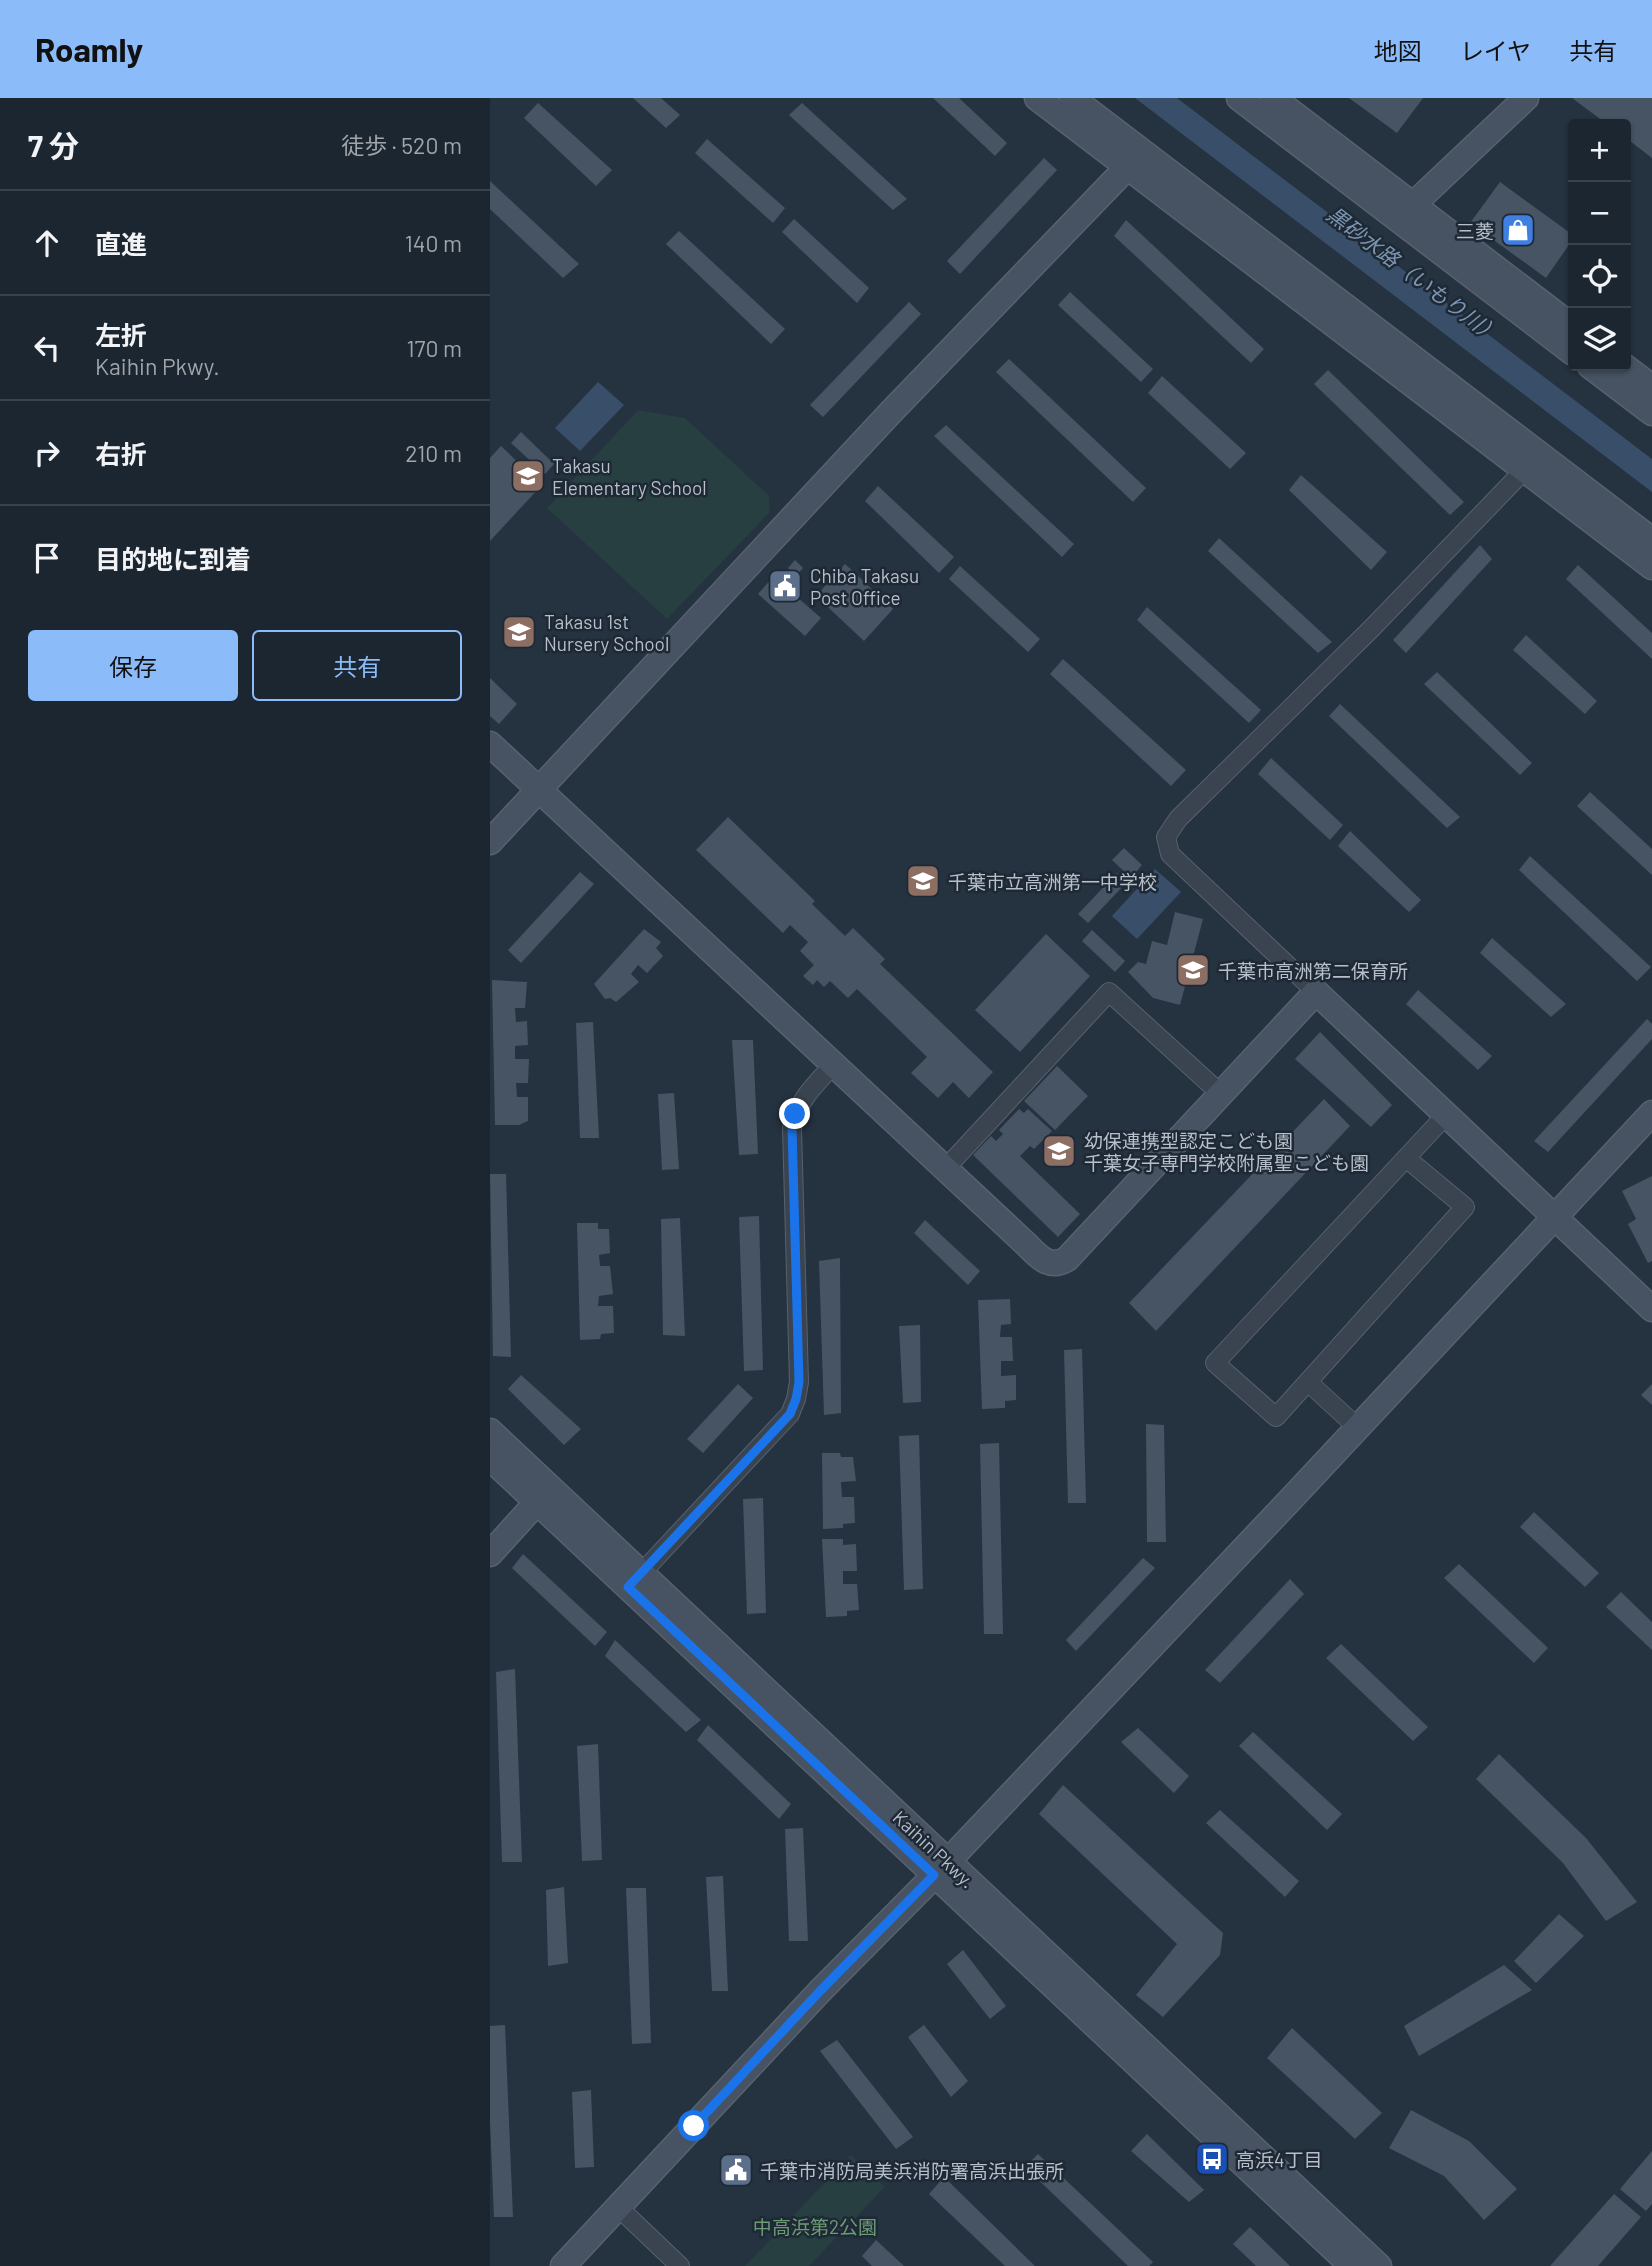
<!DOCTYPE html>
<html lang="ja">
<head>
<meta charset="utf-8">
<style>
	:root { --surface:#1c2630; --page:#29323c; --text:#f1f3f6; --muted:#a0a5ab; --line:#3a434c; --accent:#8cbbf9 }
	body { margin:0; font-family:Barlow,"Noto Sans JP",sans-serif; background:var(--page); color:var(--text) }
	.controls { position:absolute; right:21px; top:21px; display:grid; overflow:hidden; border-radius:7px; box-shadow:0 2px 5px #0004 }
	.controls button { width:63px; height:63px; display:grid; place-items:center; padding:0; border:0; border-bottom:2px solid var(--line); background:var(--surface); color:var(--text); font:35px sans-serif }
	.stop { position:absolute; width:21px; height:21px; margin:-16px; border:5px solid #1a73e8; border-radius:50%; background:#fff }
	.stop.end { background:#1a73e8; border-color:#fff; box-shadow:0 2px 7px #0008 }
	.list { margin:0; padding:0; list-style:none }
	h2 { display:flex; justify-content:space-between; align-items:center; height:91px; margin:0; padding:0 28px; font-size:30px }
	h2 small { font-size:23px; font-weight:400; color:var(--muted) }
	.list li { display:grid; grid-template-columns:46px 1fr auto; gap:21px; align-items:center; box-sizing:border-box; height:105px; padding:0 28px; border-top:2px solid var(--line) }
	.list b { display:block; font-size:26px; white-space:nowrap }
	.list p { margin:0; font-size:23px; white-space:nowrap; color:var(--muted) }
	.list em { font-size:23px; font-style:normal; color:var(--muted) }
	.actions { display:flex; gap:14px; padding:21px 28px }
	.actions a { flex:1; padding:16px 0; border:2px solid var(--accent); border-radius:7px; text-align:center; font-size:24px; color:var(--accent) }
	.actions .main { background:var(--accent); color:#111 }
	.icon { flex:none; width:38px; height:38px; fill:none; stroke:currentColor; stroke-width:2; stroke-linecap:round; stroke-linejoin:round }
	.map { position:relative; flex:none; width:1162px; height:2168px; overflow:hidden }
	header { display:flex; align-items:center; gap:42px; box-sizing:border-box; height:98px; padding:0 35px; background:var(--accent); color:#111 }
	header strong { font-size:33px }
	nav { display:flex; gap:38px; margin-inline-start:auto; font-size:24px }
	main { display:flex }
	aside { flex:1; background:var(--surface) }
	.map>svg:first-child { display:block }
</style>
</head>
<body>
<header>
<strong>Roamly</strong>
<nav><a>地図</a><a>レイヤ</a><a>共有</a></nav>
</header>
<main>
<aside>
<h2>7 分<small>徒歩 · 520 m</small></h2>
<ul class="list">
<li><svg class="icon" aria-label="ahead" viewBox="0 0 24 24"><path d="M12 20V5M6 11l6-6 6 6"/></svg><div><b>直進</b></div><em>140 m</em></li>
<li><svg class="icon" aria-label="left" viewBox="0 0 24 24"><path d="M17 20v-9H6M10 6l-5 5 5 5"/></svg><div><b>左折</b><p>Kaihin Pkwy.</p></div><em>170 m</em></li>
<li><svg class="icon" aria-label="right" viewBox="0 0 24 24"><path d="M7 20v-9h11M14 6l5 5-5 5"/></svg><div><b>右折</b></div><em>210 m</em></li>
<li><svg class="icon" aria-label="arrive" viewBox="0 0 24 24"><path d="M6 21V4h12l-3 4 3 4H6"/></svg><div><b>目的地に到着</b></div></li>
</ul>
<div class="actions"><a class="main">保存</a><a>共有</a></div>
</aside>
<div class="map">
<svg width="1162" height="2168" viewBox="0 0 1162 2168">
	<rect width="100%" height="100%" fill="#253240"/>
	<g fill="#273f41">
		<path d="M148 312 195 320 279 398 280 414 177 521 57 410Z"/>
		<path d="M361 2057 395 2089 319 2168H255Z"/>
	</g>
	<g fill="#394e68">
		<path d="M645 0H687L1162 361V394Z"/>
		<path d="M108 284 134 307 90 353 65 330Z"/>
		<path d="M665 771 691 794 647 841 622 818Z"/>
	</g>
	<g fill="#465464">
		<path d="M143 0H171L190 17 176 30Z"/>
		<path d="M443 0H469L517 45 505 58Z"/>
		<path d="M859 0H933L907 35Z"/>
		<path d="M1082 0H1162V60L1136 40V26H1117Z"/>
		<path d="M48 5 122 72 106 88 34 20Z"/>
		<path d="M312 5 417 101 403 112 299 17Z"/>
		<path d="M217 41 295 110 283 125 205 55Z"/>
		<path d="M554 60 567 72 470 176 457 163Z"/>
		<path d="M0 83 89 166 73 180 0 111Z"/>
		<path d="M1010 84 1083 137V141L1056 180 980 125Z"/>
		<path d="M304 121 379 190 367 205 292 134Z"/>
		<path d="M636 122 774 251 761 265 624 138Z"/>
		<path d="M189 133 295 231 281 246 176 146Z"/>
		<path d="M580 194 663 271 651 284 568 207Z"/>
		<path d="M419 204 431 216 333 319 320 307Z"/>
		<path d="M519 261 656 390 643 404 506 274Z"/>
		<path d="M838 272 974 404 960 417 824 286Z"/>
		<path d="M672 278 756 355 740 371 658 295Z"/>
		<path d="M456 327 584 446 572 459 444 338Z"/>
		<path d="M31 334 64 366 55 376 21 345Z"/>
		<path d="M11 348 52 387 0 443V360Z"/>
		<path d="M811 377 897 454 881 472 799 392Z"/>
		<path d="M388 388 464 459 449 475 375 403Z"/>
		<path d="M729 440 842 544 828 555 718 453Z"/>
		<path d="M990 447 1002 461 916 555 903 542Z"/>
		<path d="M305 462 313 470 306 478 298 470Z"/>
		<path d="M355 466 403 511 374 543 326 498Z"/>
		<path d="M1088 467 1162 535V561L1076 481Z"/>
		<path d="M470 468 550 541 538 554 459 481Z"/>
		<path d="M288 473 302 485 298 491 331 520 315 538 268 496Z"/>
		<path d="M657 509 771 612 759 625 647 522Z"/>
		<path d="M1036 537 1107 603 1095 616 1023 552Z"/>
		<path d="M573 561 696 672 681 688 560 576Z"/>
		<path d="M947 574 1042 665 1030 677 934 586Z"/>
		<path d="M0 580 27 606 9 626 0 618Z"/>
		<path d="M850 606 970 719 957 730 839 618Z"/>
		<path d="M781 660 853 727 840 742 768 676Z"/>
		<path d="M1100 694 1162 751V777L1087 708Z"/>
		<path d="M238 719 325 803 322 806 355 838 363 830 395 861 390 866 503 974 479 1000 463 984 448 1000 421 975 437 959 367 891 358 900 340 883 334 889 327 882 323 887 313 878 324 867 310 853 318 844 300 827 293 835 206 752Z"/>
		<path d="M860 733 931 802 919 814 848 748Z"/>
		<path d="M634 750 652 767 641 780 622 762Z"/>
		<path d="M1040 758 1161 869 1147 883 1029 772Z"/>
		<path d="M90 774 104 786 31 865 18 852Z"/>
		<path d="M627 775 637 784 598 825 588 816Z"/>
		<path d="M685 814 713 821 690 907 663 900 638 874 648 864 656 866 662 843 677 847Z"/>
		<path d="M154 831 171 844 166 850 173 858 157 875 148 867 141 876 149 884 126 904 120 900 115 901 104 886Z"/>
		<path d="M602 832 635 863 625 874 592 843Z"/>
		<path d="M556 836 600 878 530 954 485 912Z"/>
		<path d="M1002 840 1076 906 1061 919 990 855Z"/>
		<path d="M2 882 37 884 35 910H25L26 924 37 923 38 947 25 948V961H39L38 985H26L27 999H38V1023L29 1027H5Z"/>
		<path d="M928 892 1002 958 988 972 916 906Z"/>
		<path d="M1157 921 1162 926V941L1058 1054 1044 1043Z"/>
		<path d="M103 924 109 1040H90L86 925Z"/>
		<path d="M830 934 902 1007 881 1029 805 961Z"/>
		<path d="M242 942H263L268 1056 249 1057Z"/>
		<path d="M567 968 598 998 565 1032 534 1003Z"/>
		<path d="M184 995 189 1071 172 1072 168 996Z"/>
		<path d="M834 1001 860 1028 666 1233 639 1205Z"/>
		<path d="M529 1011 534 1015 538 1011 562 1033 544 1051 540 1048 530 1058 590 1116 568 1139 483 1057 501 1038 506 1043 513 1036 509 1032Z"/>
		<path d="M0 1076H16L21 1259 3 1258Z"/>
		<path d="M1162 1078V1163L1158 1165 1138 1126 1146 1121 1132 1093Z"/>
		<path d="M269 1118 273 1272 254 1273 249 1119Z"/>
		<path d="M190 1120 195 1238 173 1237 171 1121Z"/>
		<path d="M435 1122 490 1173 478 1187 424 1135Z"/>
		<path d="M87 1125H108V1131H119L120 1155 109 1157 110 1168H120L123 1196 109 1198 108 1208H123L124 1235 111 1236 110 1241 90 1242Z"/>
		<path d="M350 1160 351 1315 334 1317 329 1163Z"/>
		<path d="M520 1201 521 1226 511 1227 510 1239H522L523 1263H511V1278L526 1277V1302L515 1303V1310L492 1311 488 1202Z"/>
		<path d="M430 1227 431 1304 413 1305 409 1228Z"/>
		<path d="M592 1251 596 1405H578L574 1252Z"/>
		<path d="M31 1277 91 1331 74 1347 18 1291Z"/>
		<path d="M248 1286 263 1300 213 1355 197 1341Z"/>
		<path d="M1162 1286V1307L1151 1297Z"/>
		<path d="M656 1326 674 1327 676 1444H657Z"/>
		<path d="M429 1337 433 1491 414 1492 409 1338Z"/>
		<path d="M509 1345 513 1536H494L490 1346Z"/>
		<path d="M332 1355H350L351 1359H363L366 1383 351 1384 352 1399H364L365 1425 353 1426V1430L333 1431Z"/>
		<path d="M273 1400 276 1515 257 1516 253 1401Z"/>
		<path d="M1044 1414 1109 1475 1095 1489 1030 1429Z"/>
		<path d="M332 1441H353V1447L366 1446 367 1473H353V1486H367L369 1512 357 1513V1518L336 1519Z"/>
		<path d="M33 1456 117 1534 105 1548 22 1470Z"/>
		<path d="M653 1460 665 1470 586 1553 576 1542Z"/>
		<path d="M969 1466 1058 1550 1044 1565 954 1480Z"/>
		<path d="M800 1481 814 1496 730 1585 715 1572Z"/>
		<path d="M1131 1494 1162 1524V1552L1116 1509Z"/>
		<path d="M125 1542 211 1622 196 1634 115 1558Z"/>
		<path d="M851 1546 938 1629 923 1643 836 1560Z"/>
		<path d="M25 1571 32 1764H12L6 1574Z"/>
		<path d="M218 1627 301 1706 289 1721 207 1642Z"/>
		<path d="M648 1630 699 1678 684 1695 631 1644Z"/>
		<path d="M763 1634 852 1716 837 1732 749 1648Z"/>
		<path d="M108 1646 112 1762 92 1763 87 1648Z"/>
		<path d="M1009 1656 1096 1740 1147 1804 1116 1823 1073 1765 986 1681Z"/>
		<path d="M573 1687 733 1835 730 1857 673 1919 646 1897 687 1846 549 1716Z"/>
		<path d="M730 1712 809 1783 795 1799 716 1725Z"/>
		<path d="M313 1730 318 1843H299L295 1731Z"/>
		<path d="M233 1778 238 1893H222L216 1779Z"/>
		<path d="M74 1789 78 1865 58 1868 56 1792Z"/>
		<path d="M136 1790H156L161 1945 142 1946Z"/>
		<path d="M1069 1816 1094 1838 1046 1885 1024 1863Z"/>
		<path d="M473 1852 516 1908 500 1921 457 1866Z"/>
		<path d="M1014 1867 1042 1892 929 1958 914 1928Z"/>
		<path d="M15 1927 23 2119H4L0 2023V1928Z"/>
		<path d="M434 1927 478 1983 461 1999 418 1939Z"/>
		<path d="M802 1930 892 2015 865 2041 777 1960Z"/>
		<path d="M347 1942 423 2039 406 2051 330 1953Z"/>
		<path d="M101 1992 104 2069 85 2070 82 1994Z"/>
		<path d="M921 2012 979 2043 1027 2091 994 2122 954 2078 899 2050Z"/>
		<path d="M657 2036 714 2092 699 2104 641 2053Z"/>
		<path d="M1162 2053V2106L1156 2113 1130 2091Z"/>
		<path d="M548 2056 663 2164 659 2168H638L535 2069Z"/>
		<path d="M454 2079 545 2168H515L439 2096Z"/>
		<path d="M1124 2096 1151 2119 1108 2168H1060Z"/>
		<path d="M760 2129 800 2168H766L743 2146Z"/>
		<path d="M386 2142 414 2168H382L372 2158Z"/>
	</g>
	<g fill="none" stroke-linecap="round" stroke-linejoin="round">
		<defs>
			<g id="street">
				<path d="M826 894 680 756 676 739 688 721 881 531 1042 364"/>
				<path d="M916 1060 975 1109 786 1319 725 1265 956 1017"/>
				<path d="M455 1071 619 894 731 996"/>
				<path d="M818 1284 867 1329"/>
				<path d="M145 1482 300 1316 306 1301 309 1284 302 1030C307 1003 325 987 343 967"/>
				<path d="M128 2109 190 2168"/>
			</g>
			<g id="secondary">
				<path d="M547 0 1162 469"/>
				<path d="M582 0 1162 442"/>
				<path d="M749 0 1083 255"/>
				<path d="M783 0 1083 229"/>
				<path d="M911 118 1036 0"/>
				<path d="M1100 268 1162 315"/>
				<path d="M1134 268 1162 289"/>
				<path d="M0 646 536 1146C548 1158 559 1172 577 1161L826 894 1162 1211"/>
				<path d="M0 744 401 314 652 54"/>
				<path d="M0 1333 889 2168"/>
				<path d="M0 1360 862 2168"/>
				<path d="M0 1456 58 1392"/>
				<path d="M73 2168 331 1892 444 1778 802 1400 1162 1015"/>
			</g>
		</defs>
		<use href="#street" stroke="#57626d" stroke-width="20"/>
		<use href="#secondary" stroke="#57626d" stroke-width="27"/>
		<use href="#street" stroke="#394450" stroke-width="18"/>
		<use href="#secondary" stroke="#475363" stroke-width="24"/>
	</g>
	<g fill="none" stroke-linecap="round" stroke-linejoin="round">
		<path stroke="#1a73e8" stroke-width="9" d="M204 2028 331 1892 444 1777 138 1489 300 1316 306 1301 309 1284 302 1030 305 1016"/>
	</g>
	<defs>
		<symbol id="shop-square" viewBox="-11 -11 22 22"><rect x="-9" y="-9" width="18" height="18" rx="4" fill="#3f7fe0" stroke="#1e2935"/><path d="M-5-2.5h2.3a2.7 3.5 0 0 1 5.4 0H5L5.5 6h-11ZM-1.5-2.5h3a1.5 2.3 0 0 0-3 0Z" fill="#fff"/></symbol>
		<symbol id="school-square" viewBox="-11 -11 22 22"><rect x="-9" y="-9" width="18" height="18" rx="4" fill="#8d6e63" stroke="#1e2935"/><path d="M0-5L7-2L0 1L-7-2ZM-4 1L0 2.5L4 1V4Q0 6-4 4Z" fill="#fff"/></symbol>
		<symbol id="civic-square" viewBox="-11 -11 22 22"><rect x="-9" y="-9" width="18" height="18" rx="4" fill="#5c6f8a" stroke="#1e2935"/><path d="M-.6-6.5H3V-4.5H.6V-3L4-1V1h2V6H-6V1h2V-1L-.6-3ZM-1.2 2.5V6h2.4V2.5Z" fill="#fff"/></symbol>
		<symbol id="bus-square" viewBox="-11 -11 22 22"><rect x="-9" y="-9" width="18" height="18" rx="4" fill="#1a4fb4" stroke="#1e2935"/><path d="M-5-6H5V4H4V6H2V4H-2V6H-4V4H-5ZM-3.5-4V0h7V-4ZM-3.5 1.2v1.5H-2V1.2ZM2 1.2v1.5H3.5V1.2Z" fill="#fff"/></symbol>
	</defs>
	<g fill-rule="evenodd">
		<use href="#shop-square" x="1009" y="113" width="38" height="38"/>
		<use href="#school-square" x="19" y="359" width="38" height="38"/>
		<use href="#civic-square" x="276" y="469" width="38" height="38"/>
		<use href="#school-square" x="10" y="515" width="38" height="38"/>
		<use href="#school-square" x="414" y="764" width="38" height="38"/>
		<use href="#school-square" x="684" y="853" width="38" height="38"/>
		<use href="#school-square" x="550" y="1034" width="38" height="38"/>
		<use href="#bus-square" x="703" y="2042" width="38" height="38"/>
		<use href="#civic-square" x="227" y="2053" width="38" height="38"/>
	</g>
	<g text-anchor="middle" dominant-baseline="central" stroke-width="5" stroke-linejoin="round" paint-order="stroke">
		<g font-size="19" fill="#b6bfca" stroke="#1e2935" text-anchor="start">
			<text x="1004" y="132" text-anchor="end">三菱</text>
			<text x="62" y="367">Takasu<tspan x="62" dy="22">Elementary School</tspan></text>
			<text x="320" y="477">Chiba Takasu<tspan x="320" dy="22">Post Office</tspan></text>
			<text x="54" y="523">Takasu 1st<tspan x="54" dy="22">Nursery School</tspan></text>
			<text x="458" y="783">千葉市立高洲第一中学校</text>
			<text x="728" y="872">千葉市高洲第二保育所</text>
			<text x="594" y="1042">幼保連携型認定こども園<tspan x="594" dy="22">千葉女子専門学校附属聖こども園</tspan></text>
			<text x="746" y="2061">高浜4丁目</text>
			<text x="270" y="2072">千葉市消防局美浜消防署高浜出張所</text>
		</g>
		<g font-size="19" fill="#b6bfca" stroke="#1e2935">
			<text transform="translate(444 1751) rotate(43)">Kaihin Pkwy.</text>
		</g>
		<g font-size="19" fill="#6c9c75" stroke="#1e2935">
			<text x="325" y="2128">中高浜第2公園</text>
		</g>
		<g font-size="21" font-style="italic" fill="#7c96b2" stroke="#1e2935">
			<text transform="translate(924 176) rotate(37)">黒砂水路（いもり川）</text>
		</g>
	</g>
</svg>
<div class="controls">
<button>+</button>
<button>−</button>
<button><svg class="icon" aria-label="locate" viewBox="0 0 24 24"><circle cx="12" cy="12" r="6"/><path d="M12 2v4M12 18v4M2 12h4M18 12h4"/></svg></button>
<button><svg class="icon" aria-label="layers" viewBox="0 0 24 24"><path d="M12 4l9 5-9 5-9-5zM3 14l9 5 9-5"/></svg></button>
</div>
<div class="stop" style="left:204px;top:2028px"></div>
<div class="stop end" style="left:305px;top:1016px"></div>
</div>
</main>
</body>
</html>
